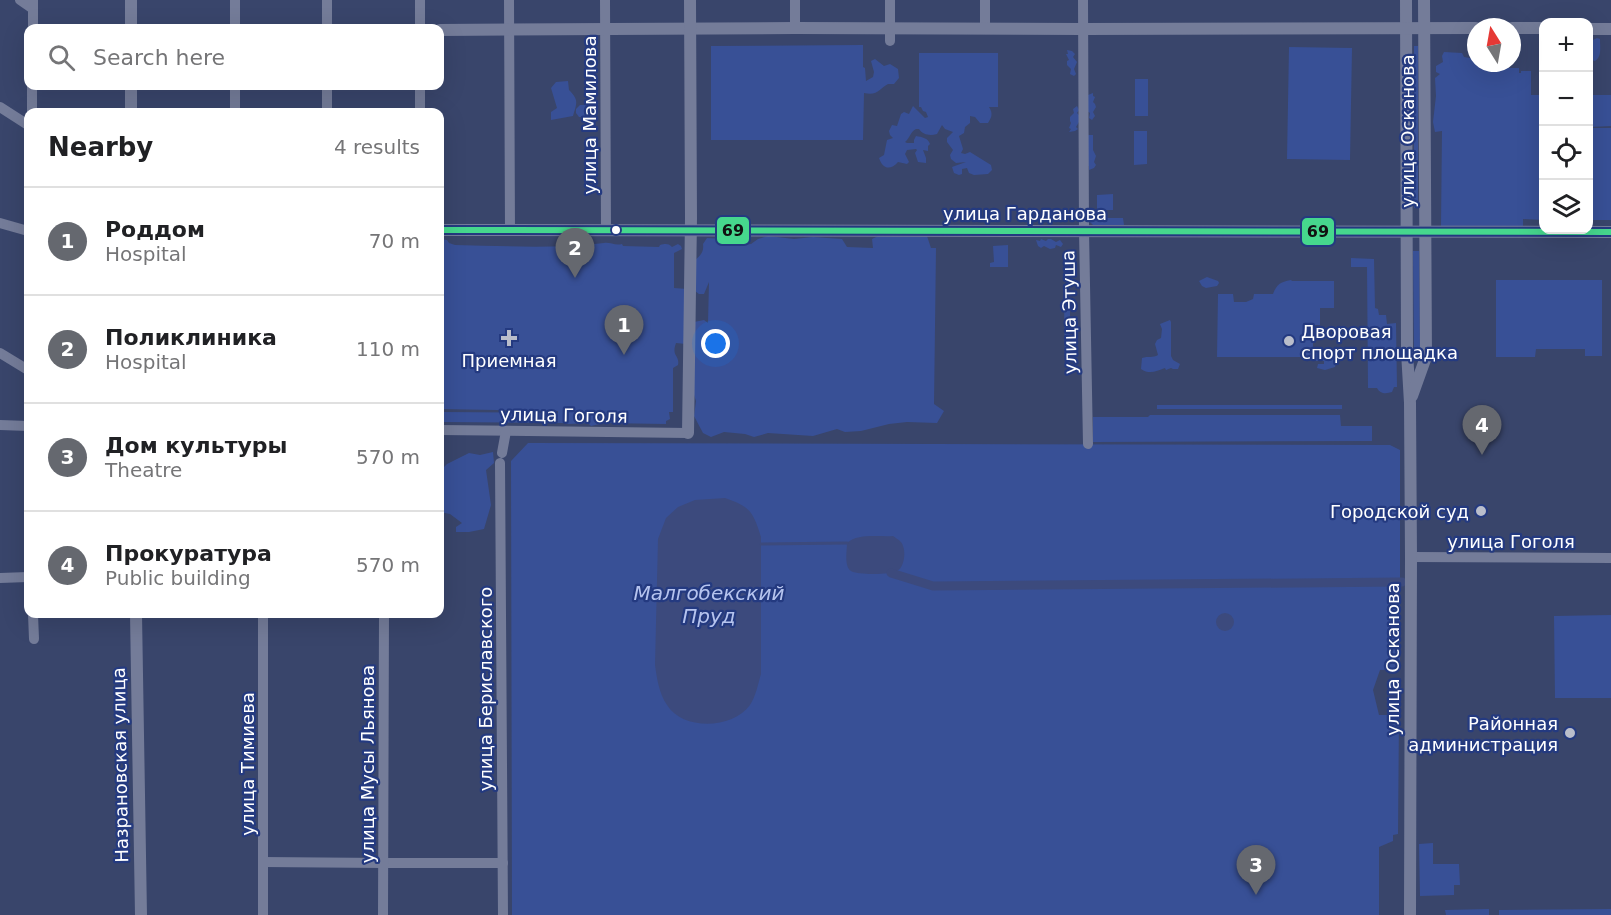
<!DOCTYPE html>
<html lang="en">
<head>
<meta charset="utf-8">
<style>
	:root { --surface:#fff; --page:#f6f6f6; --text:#202124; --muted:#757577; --line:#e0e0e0; --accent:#65686f }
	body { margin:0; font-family:"DejaVu Sans",sans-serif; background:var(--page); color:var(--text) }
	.controls { position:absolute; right:18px; top:18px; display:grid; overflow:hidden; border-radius:12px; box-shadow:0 6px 24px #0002 }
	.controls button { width:54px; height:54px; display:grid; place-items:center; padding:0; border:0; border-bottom:2px solid var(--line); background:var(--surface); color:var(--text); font:30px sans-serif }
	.compass { position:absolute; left:1467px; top:18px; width:54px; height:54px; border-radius:50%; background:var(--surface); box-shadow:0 6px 24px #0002; rotate:349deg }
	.you { position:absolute; left:716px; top:344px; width:21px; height:21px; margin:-15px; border:4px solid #fff; border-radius:50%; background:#1a73e8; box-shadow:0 0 0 9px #1a73e833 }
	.badge { display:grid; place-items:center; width:39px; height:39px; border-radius:50%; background:var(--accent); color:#fff; font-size:20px; font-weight:700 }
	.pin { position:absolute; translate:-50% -50px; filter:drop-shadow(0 2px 3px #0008) }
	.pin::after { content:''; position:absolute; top:32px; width:21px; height:18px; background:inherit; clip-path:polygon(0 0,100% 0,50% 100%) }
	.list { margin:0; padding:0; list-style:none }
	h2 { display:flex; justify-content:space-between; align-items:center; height:78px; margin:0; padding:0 24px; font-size:26px }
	h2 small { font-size:20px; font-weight:400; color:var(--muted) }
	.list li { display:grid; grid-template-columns:39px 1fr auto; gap:18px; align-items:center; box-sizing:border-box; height:108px; padding:0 24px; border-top:2px solid var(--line) }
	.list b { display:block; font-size:22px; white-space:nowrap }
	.list p { margin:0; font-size:20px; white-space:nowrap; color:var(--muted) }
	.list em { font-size:20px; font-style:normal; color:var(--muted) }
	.icon { flex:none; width:33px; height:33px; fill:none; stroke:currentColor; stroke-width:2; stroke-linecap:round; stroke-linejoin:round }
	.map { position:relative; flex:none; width:1611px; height:915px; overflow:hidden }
	.search { position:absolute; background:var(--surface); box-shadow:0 6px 24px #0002; left:24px; top:24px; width:420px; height:66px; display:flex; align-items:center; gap:15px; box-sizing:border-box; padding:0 21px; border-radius:12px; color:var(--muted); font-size:22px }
	.panel { position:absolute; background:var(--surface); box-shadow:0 6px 24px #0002; left:24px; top:108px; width:420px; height:510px; border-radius:12px }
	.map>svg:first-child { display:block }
</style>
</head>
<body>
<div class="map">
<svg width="1611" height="915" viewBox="0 0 1611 915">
	<rect width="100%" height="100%" fill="#39456b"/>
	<g fill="#385096">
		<path d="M1597 38 1600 39C1600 47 1602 57 1595 61L1592 60 1591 52 1590 51 1593 46V40Z"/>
		<path d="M863 45V67L865 68 866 81 873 77 874 72 871 61 875 59 884 66 890 64 898 69 899 78 894 84H888C878 90 877 96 864 93L863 140H711V46Z"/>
		<rect x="1414" y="46" width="4" height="162"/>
		<path d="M1289 47 1352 48 1350 160 1287 159Z"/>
		<path d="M1067 50 1072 51 1075 54 1073 57 1077 62 1074 69 1076 74 1074 76 1070 74 1071 69 1067 65V61L1069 60 1066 54H1068Z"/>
		<path d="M1444 52 1462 53 1464 57 1470 58 1474 55 1476 56V63L1492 64V63H1509V68H1519V73H1521V71H1531V95H1543V220L1523 219V227L1441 226 1442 131 1435 132 1433 122 1436 96 1435 78 1440 74 1436 72V66L1443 62 1442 56Z"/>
		<path d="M919 53H998V107H989C993 113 992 117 988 123H980L975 117 970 116V123L965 127 964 133 959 136 963 149 961 153 965 154 970 152 991 165 992 170 988 174 974 175 969 173 967 168 962 169V174L959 175 954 173 952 167 966 162 956 163 951 159 950 155 953 150 947 142V138L953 132 945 129 942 125 937 134C930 136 923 135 919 129H916C910 132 910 138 905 142L907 143H914V140L916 136C922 137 928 138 930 144L928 146V151L923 150 926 158V163L918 162 915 153 917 150 916 149 907 150 905 154 909 162 907 164 898 162C891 170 883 170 879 158L884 155 887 140 893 138 890 135 889 131 892 125 897 126 901 114 904 112 909 114 913 106 925 118 928 117 926 112 923 111 921 107H919Z"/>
		<rect x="1135" y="79" width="13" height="37"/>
		<path d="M568 81 569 90C579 100 577 103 573 116L551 120V112L557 108 551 88 556 82Z"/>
		<path d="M1093 93V96L1095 97 1093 102 1095 104 1096 107 1093 112 1095 116 1092 120 1089 118 1090 113 1087 111 1088 95Z"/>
		<path d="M1589 95H1611V126L1589 127 1590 128H1611V220H1589Z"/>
		<path d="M580 105H587L590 109 591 113 587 117H579L576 113V109Z"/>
		<path d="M1077 106 1079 110 1077 113 1079 115V122L1076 127 1078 129 1075 131 1069 132 1071 129 1069 128 1071 123 1070 121V117L1074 113 1073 109Z"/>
		<path d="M1134 131H1147V164L1134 165Z"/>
		<path d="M1085 135H1093V150L1096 156 1094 162 1096 165 1094 168 1089 170V166H1087Z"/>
		<path d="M1113 194V210H1097V195Z"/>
		<path d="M1086 218H1123L1124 225H1093Z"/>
		<path d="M893 235C904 237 915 235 927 236L931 248H936L934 404 944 411 937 423 907 422 889 424 861 431 845 432 837 429 813 436 768 433 754 437 745 434 724 432 711 437 703 433 694 416 696 401 694 395V322L704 320 708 323 709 282 704 294H699L695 291V260C701 255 704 252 703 244L707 238 726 239 733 244 739 243 743 245 751 244 758 239 768 236 794 239 813 237 842 239 847 247 873 248 872 239 878 236Z"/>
		<path d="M440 239 447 240 449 243 455 245C504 246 555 249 604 243 610 242 615 246 622 244L623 246 659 247 660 245C665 244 668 243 672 247L678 244 681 246 682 249 674 253V288L687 289 686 344 676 343C671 357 680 355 678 365L673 368V412H669L670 419 666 421V424L604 423 591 426 588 423 568 424 565 423 440 422V412L558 413V411L440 409Z"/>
		<path d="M1041 239 1046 241 1048 239H1051L1056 242 1060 240 1063 244 1061 247 1056 245 1055 248 1050 249 1044 246 1041 248 1038 246 1036 240 1040 241Z"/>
		<path d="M1008 245V267H990V263L994 262 993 246Z"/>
		<path d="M1413 251H1419L1420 351H1414Z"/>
		<path d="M1351 258 1374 259 1375 308 1378 309 1379 315H1386L1387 324 1396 323 1397 387H1394L1392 392C1386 394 1380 394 1377 388H1368L1367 267H1351Z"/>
		<path d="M1207 277 1218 281 1219 283 1217 286 1206 288 1202 286 1199 281Z"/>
		<path d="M1291 280 1292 281H1334V308H1320V325H1313V351H1336L1337 359 1335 367 1325 370 1317 368 1318 364H1324V361H1311L1308 357H1217L1218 294H1233L1234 302H1246L1253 299 1254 294H1273C1277 284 1280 282 1291 280Z"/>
		<path d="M1496 280H1602V356H1585V349H1536L1535 357H1496Z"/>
		<path d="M1064 301H1070V364H1065Z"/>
		<path d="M1170 320 1171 322V356L1173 360 1180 364 1178 369H1173L1171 368 1166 370 1165 368C1156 371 1150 375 1141 369L1142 358C1148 356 1153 358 1158 355L1155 344 1157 340 1161 338 1162 329 1160 324Z"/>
		<rect x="1157" y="405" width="185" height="4"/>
		<path d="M1150 415H1340L1341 426H1372V441L1093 442V417H1148Z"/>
		<path d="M528 443 1390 445 1400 450V669L1380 670 1373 690 1379 715H1399L1398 834 1393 835V841L1379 847V915H512L511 461Z"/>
		<path d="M493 452 494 463 486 470 491 505 484 529 469 532H456V527L462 523 450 514 440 512V471L447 464 469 453 480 455Z"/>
		<path d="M1611 615V698H1555L1554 616Z"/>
		<path d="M1433 843V864H1459L1460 885H1454V895L1420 896 1419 844Z"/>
		<path d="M1489 909V915H1446L1445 910Z"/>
		<path d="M1611 909V915H1499V910Z"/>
	</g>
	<g fill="#3c4a7d">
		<path d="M725 498C751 507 753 512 761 537V674C758 684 756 696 750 705 733 729 683 731 667 705 659 693 657 679 655 665L658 539 666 518 678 507 695 500Z"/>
		<path d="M893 536C897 539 902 541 903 546 906 553 904 568 897 571 891 575 856 575 851 571 844 566 847 551 847 543 858 533 879 537 893 536Z"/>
		<circle cx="1225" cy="622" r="9"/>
	</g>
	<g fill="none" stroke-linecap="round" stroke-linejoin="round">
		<path stroke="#3c4a7d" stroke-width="3" d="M761 544 847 543"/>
		<path stroke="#3c4a7d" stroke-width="9" d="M891 573 933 586 1402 582"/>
		<g stroke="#747c99" stroke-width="10">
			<path d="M20 0 33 9"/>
			<path d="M235 0V28"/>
			<path d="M327 0V28"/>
			<path d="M420 0V28"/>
			<path d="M509 0 510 231"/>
			<path d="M605 0 606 231"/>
			<path d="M795 0V28"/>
			<path d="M890 0V41"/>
			<path d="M985 0V29"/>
			<path d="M1083 0 1084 231 1088 444"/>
			<path d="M33 28V0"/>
			<path d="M235 86V112"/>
			<path d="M420 86V112"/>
			<path d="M0 107 28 125"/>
			<path d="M32 112V86"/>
			<path d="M327 112V86"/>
			<path d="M0 223 28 231"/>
			<path d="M0 353 28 370"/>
			<path d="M0 425 28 426"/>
			<path d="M440 430 688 433"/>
			<path d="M502 453 506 431"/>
			<path d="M500 463 503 915"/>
			<path d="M1411 557 1611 558"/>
			<path d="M0 578 28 577"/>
			<path d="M33 614 34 639"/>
			<path d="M263 862 383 863H503"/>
			<path d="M263 915V614"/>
			<path d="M383 915 384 614"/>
		</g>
		<g stroke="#747c99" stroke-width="12">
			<path d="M1406 0 1407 352 1410 403 1411 557 1410 915"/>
			<path d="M131 28V0"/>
			<path d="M1512 28H1544"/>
			<path d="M1588 29H1611"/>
			<path d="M440 30 795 28 1083 29 1476 28"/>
			<path d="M131 112V86"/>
			<path d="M440 230 1611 232"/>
			<path d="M1412 396 1426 357 1424 0"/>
			<path d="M688 433 691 218 690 0"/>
			<path d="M136 614 141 915"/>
		</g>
		<defs>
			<path id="bus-1" d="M440 230 1611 232"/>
		</defs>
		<use href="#bus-1" stroke="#243a80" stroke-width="10"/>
		<use href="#bus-1" stroke="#46d78d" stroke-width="6"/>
	</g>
	<circle fill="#fff" stroke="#243a80" stroke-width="2" cx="616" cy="230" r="5"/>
	<g fill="#babecb" stroke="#243a80" stroke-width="2">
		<path d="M506 329h6v6h6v6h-6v6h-6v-6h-6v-6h6z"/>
		<circle cx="1289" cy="341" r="6"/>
		<circle cx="1481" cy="511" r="6"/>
		<circle cx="1570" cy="733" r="6"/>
	</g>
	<g text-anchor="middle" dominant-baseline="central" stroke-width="4.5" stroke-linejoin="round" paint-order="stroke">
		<g font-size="18" fill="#fff" stroke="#243a80">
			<text transform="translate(589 115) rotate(-90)">улица Мамилова</text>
			<text transform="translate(1407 131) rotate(-90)">улица Осканова</text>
			<text x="1025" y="213">улица Гарданова</text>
			<text transform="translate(1069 312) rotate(-91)">улица Этуша</text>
			<text transform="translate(564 415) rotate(1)">улица Гоголя</text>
			<text x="1511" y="541">улица Гоголя</text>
			<text transform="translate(1392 659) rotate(-90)">улица Осканова</text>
			<text transform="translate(485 689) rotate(-90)">улица Бериславского</text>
			<text transform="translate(247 764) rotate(-90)">улица Тимиева</text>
			<text transform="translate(367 764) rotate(-90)">улица Мусы Льянова</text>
			<text transform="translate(120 765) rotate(-91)">Назрановская улица</text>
		</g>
		<g font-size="18" fill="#fff" stroke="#243a80" text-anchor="end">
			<text x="1301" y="331" text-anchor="start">Дворовая<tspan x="1301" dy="21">спорт площадка</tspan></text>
			<text x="509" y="360" text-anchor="middle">Приемная</text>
			<text x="1469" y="511">Городской суд</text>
			<text x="1558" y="723">Районная<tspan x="1558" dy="21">администрация</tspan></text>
		</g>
		<g font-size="20" font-style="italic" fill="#b6c4ee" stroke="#243a80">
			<text x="709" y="593">Малгобекский<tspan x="709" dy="23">Пруд</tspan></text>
		</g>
	</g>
	<g stroke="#243a80" stroke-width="2">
		<rect x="716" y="216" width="34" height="29" rx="6" fill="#46d78d"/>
		<rect x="1301" y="217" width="34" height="29" rx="6" fill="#46d78d"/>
	</g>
	<g font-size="16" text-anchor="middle" font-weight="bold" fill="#111">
		<text x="733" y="236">69</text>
		<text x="1318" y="237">69</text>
	</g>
</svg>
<div class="controls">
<button>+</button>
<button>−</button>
<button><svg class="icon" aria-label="locate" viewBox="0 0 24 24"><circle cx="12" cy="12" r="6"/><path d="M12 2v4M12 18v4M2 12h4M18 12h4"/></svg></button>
<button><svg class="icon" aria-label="layers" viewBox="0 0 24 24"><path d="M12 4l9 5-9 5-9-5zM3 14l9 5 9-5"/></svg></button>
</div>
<svg class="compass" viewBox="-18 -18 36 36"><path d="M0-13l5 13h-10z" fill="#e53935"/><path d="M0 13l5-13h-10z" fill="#757577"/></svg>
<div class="you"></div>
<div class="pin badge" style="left:624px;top:355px">1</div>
<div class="pin badge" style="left:575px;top:278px">2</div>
<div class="pin badge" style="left:1256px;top:895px">3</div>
<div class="pin badge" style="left:1482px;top:455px">4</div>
<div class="search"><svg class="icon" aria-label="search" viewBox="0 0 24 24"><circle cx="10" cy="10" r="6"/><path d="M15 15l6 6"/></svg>Search here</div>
<section class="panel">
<h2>Nearby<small>4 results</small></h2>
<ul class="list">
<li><span class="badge">1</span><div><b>Роддом</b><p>Hospital</p></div><em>70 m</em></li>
<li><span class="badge">2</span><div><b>Поликлиника</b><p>Hospital</p></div><em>110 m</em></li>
<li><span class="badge">3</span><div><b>Дом культуры</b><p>Theatre</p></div><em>570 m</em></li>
<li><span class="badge">4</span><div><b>Прокуратура</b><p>Public building</p></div><em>570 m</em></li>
</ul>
</section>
</div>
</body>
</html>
